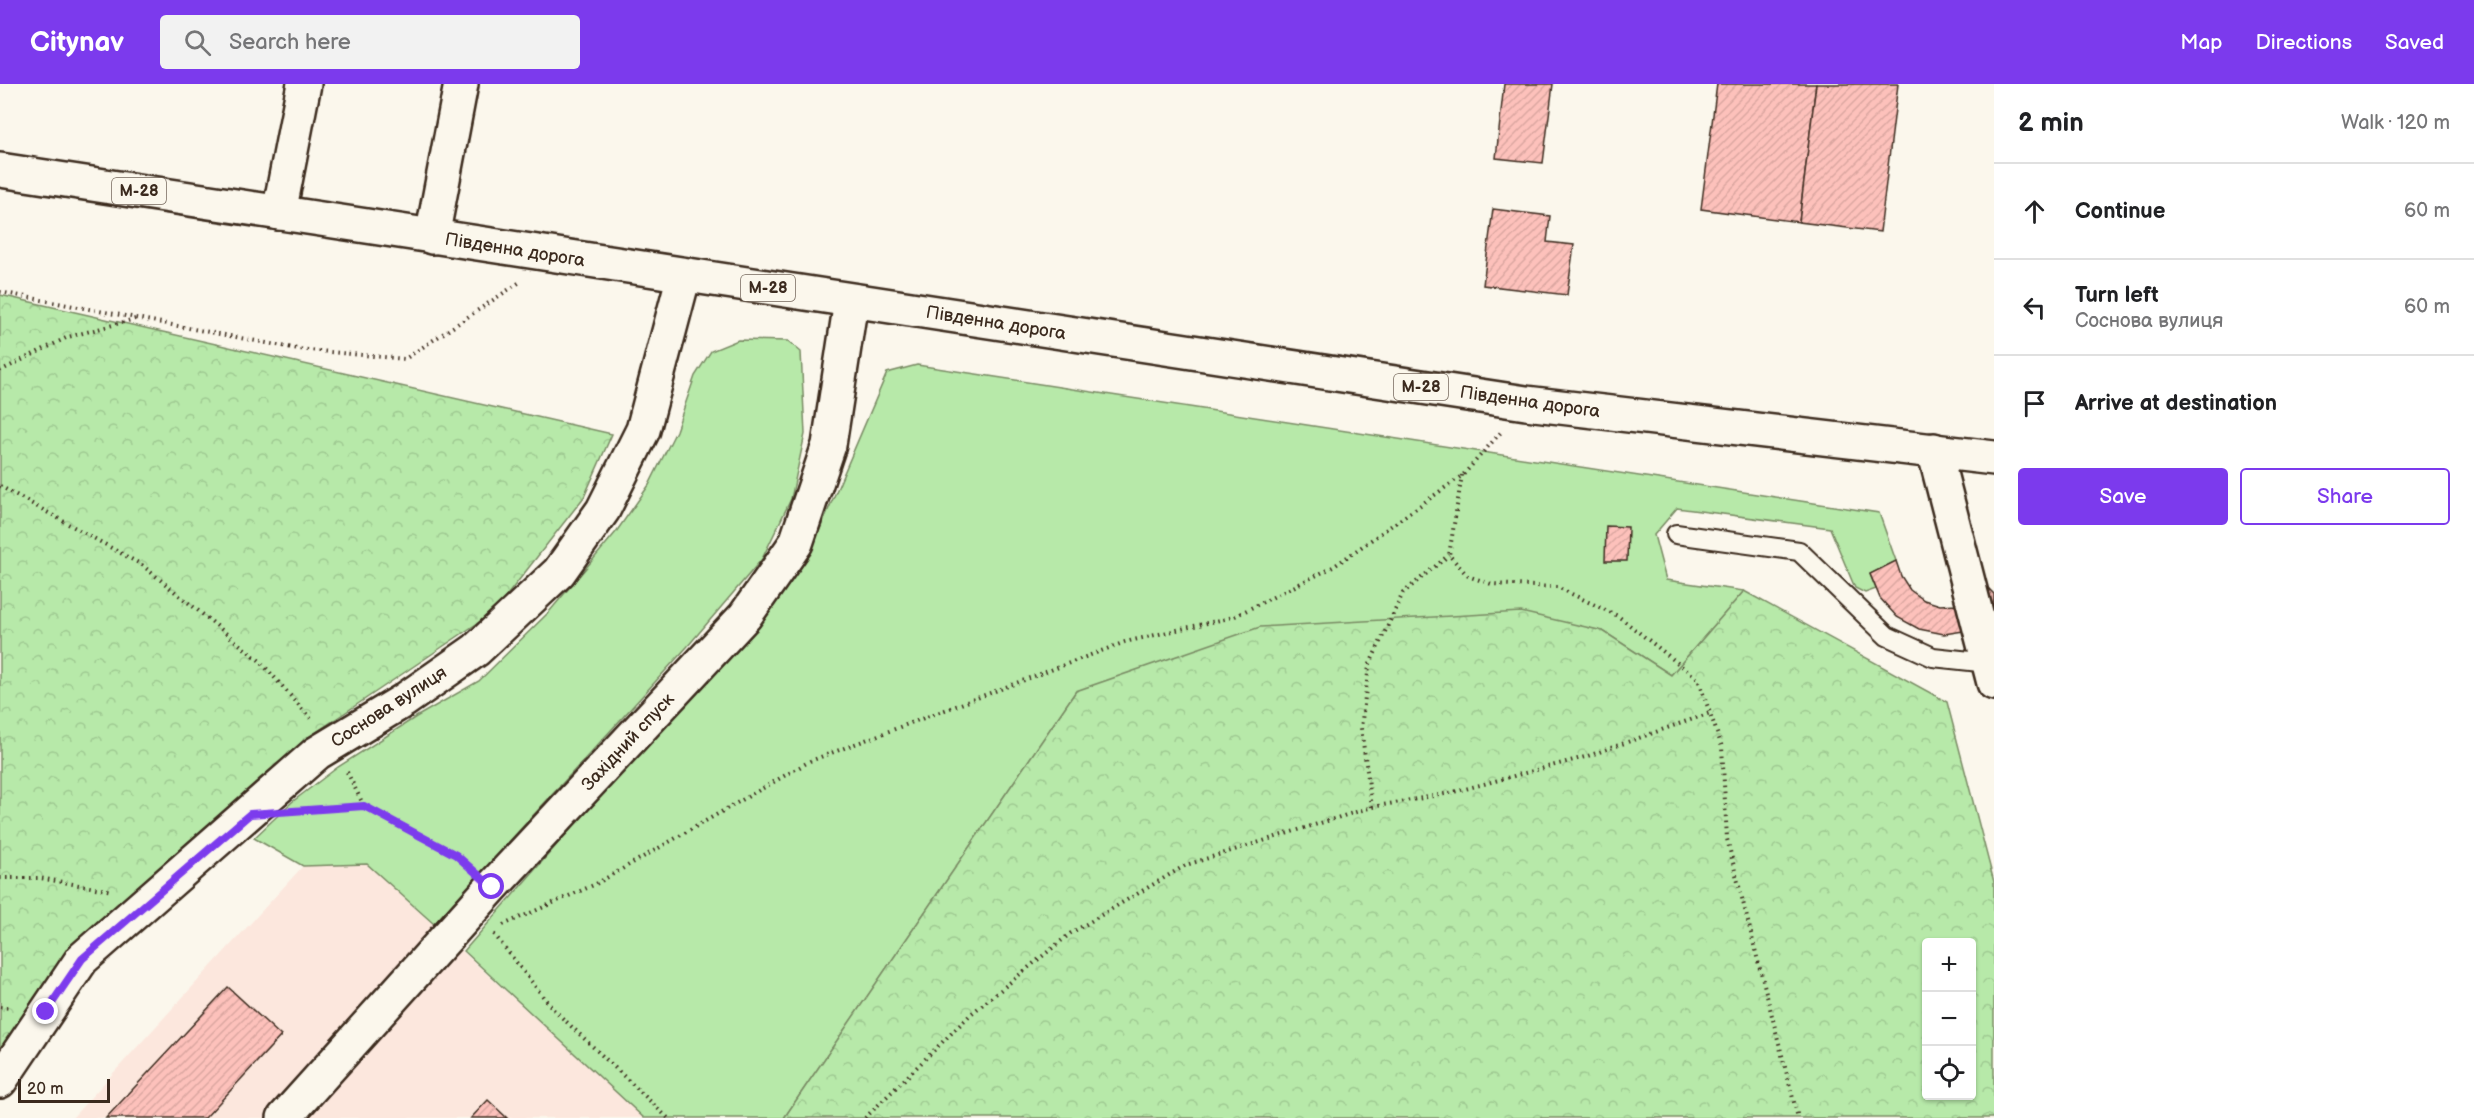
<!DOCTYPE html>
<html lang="en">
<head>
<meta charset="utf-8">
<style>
	:root { --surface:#fff; --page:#f2f2f2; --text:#202124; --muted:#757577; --line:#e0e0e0; --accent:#7c3aed }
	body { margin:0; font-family:"Balsamiq Sans",sans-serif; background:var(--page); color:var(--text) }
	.controls { position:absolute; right:18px; bottom:18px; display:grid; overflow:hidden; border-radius:6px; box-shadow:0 2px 4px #0004 }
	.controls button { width:54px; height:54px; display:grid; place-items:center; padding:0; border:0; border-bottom:2px solid var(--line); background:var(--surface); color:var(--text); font:30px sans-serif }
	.scale { position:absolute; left:18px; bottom:15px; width:92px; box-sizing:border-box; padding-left:6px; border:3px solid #3b2a1e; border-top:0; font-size:16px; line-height:21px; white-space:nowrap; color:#3b2a1e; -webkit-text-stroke:4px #fbf7ec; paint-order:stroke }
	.stop { position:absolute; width:18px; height:18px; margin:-14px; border:4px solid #7c3aed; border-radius:50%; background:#fff }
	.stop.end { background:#7c3aed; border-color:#fff; box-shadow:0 2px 6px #0008 }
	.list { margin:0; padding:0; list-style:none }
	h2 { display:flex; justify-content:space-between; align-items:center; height:78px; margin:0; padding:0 24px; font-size:26px }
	h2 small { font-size:20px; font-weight:400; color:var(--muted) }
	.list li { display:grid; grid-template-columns:39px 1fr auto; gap:18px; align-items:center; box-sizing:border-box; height:96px; padding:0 24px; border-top:2px solid var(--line) }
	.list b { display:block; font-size:22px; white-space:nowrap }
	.list p { margin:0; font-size:20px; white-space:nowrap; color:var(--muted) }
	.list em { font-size:20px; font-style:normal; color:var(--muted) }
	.actions { display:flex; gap:12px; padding:18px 24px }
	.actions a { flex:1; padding:14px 0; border:2px solid var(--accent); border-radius:6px; text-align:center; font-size:21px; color:var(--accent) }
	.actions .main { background:var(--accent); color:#fff }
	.icon { flex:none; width:33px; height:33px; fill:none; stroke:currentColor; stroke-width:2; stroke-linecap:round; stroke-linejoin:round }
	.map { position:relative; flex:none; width:1994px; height:1034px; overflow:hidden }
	header { display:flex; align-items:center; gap:36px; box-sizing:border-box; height:84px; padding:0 30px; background:var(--accent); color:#fff }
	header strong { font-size:28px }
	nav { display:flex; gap:33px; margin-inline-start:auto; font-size:21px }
	.search { width:420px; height:54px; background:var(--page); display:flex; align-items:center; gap:15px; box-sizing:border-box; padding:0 21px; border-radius:6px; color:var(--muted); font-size:22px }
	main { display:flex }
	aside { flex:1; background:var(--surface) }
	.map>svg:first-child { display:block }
</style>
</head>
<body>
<header>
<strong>Citynav</strong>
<div class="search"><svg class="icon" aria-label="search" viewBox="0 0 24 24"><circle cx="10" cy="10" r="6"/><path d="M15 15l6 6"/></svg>Search here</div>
<nav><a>Map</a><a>Directions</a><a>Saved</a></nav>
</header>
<main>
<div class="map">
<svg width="1994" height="1034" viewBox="0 0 1994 1034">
	<defs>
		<pattern id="forest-crowns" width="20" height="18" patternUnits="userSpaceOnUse" patternTransform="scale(1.5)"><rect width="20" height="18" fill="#b7e9a9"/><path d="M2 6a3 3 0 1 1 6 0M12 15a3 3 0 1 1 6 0" fill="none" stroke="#9ec891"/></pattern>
		<pattern id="building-hatch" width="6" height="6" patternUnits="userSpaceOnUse" patternTransform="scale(1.5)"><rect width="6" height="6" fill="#fdc1bb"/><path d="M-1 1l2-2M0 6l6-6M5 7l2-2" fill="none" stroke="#daa6a0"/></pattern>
	</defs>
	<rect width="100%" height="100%" fill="#fbf7ec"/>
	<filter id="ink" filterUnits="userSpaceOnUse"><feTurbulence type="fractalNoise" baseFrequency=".0167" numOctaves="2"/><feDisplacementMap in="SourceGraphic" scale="12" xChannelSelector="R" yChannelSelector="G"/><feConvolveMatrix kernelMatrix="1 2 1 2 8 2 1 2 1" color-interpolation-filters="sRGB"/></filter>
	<g filter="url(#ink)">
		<path fill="#fce7dd" d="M367 780 644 1034H72L303 782Z"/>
		<g fill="#b7e9a9" stroke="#798a64" stroke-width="1.5">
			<path d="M738 256 788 257 801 268 805 350 791 415 762 475 687 563 434 840 367 780 303 782 254 754 292 718 338 683 416 633 479 597 549 528 616 448 649 401 676 347 695 292 711 267Z"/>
			<path d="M917 281 1879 429 1896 477 1870 490 1876 505 1865 509 1855 504 1830 444 1677 424 1654 451 1666 496 1744 507 1671 591 1603 547 1076 607 784 1034H644L464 867 808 473 887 289Z"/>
		</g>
		<g fill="url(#forest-crowns)" stroke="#798a64" stroke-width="1.5" fill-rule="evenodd">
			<path d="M0 211 612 350 584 413 494 528 306 655 74 859 0 974Z"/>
			<path d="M1744 507 1947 618 1994 798V1034H784L1076 607 1260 543 1521 528 1603 547 1671 591ZM1972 858V1012H1926V858Z"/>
		</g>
		<g fill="url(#building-hatch)" stroke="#3b2a1e" stroke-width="1.5">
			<path d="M1504 0H1553L1543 79 1496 74Z"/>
			<path d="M1717 0H1816L1799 138 1701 125Z"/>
			<path d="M1816 0H1898L1880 148 1799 138Z"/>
			<path d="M1493 125 1550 132 1547 158 1574 161 1567 211 1483 201Z"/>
			<path d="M1606 442 1628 443 1627 477H1605Z"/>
			<path d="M1896 477 1901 492 1910 506 1924 516 1940 521 1957 520 1985 501 1994 510V533L1970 546 1944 550 1919 545 1897 533 1880 514 1870 490Z"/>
			<path d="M228 903 281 952 205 1034H106Z"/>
			<path d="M488 1016 507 1034H471Z"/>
		</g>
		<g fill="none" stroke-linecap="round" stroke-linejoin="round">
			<defs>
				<path id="lane" d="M1676 450 1799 467 1887 552 1933 573 1989 579"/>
				<g id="street">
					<path d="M279 129 304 0"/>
					<path d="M432 153 461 0"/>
					<path d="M1934 366 1994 599"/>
					<path d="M0 997 82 875 317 669 403 617 476 566 559 488 603 426 643 346 684 191"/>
					<path d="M284 1034 492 803 745 532 796 459 829 361 851 217"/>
				</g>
				<path id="highway" d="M0 86 1526 319 1994 374"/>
			</defs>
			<use href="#lane" stroke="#3b2a1e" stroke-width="22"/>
			<use href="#street" stroke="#3b2a1e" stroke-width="38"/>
			<use href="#highway" stroke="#3b2a1e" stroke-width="38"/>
			<g stroke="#3b2a1e" stroke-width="4" stroke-dasharray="1.5 4.5" stroke-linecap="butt">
				<path d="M0 208 298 265 405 275 520 198"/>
				<path d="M0 287 68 253 135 235"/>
				<path d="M1462 391 1449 471 1468 492 1491 500 1557 503 1618 532 1698 595 1722 663 1727 755 1798 1034"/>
				<path d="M0 402 142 481 260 577 311 635"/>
				<path d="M347 688 364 722 456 771 470 784"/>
				<path d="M1372 723 1361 644 1369 582 1403 509 1449 471"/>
				<path d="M302 726 364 722"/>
				<path d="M0 794H40L112 807"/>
				<path d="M503 841 596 800 810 677 1125 558 1233 533 1333 483 1463 391 1502 347"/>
				<path d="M494 850 553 925 668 1034"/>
				<path d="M0 923 10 924"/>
				<path d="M865 1034 971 930 1071 849 1186 781 1372 723 1450 709 1585 673 1710 629"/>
			</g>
			<use href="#lane" stroke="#fbf7ec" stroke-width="18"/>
			<use href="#street" stroke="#fbf7ec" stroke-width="33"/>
			<use href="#highway" stroke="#fbf7ec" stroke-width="33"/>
		</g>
	</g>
	<g fill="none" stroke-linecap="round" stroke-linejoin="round" filter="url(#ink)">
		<path stroke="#7c3aed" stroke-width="8" d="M46 928 82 875 250 730 364 722 456 771 492 803"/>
	</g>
	<g text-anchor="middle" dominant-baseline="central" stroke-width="4.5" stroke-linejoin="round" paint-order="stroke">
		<g fill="#fbf7ec" stroke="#75685c" stroke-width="1.5">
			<rect x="112" y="94" width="54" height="26" rx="4.5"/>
			<rect x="741" y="191" width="54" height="26" rx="4.5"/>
			<rect x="1394" y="290" width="54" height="26" rx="4.5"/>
		</g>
		<g font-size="16" font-weight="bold" fill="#3b2a1e">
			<text x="139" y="107">М-28</text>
			<text x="768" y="204">М-28</text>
			<text x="1421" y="303">М-28</text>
		</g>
		<g font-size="18" fill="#3b2a1e" stroke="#fbf7ec">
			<text transform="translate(515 166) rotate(9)">Південна дорога</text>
			<text transform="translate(996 239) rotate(9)">Південна дорога</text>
			<text transform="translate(1530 318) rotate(8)">Південна дорога</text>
			<text transform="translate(389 623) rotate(-33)">Соснова вулиця</text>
			<text transform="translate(628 658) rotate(-47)">Західний спуск</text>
		</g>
	</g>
</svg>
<div class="controls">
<button>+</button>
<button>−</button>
<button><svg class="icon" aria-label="locate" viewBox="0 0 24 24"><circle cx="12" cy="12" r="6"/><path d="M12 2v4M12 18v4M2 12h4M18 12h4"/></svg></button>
</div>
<div class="scale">20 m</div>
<div class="stop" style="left:492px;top:803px"></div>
<div class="stop end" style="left:46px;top:928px"></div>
</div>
<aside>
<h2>2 min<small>Walk · 120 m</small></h2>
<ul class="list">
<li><svg class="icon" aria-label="ahead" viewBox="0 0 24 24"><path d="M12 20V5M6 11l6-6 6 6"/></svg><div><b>Continue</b></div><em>60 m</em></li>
<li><svg class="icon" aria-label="left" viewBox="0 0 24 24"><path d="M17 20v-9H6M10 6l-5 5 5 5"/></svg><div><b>Turn left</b><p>Соснова вулиця</p></div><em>60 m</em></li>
<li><svg class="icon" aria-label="arrive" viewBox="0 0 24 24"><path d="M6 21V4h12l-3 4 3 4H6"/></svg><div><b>Arrive at destination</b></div></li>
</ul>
<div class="actions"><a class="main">Save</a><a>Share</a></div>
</aside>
</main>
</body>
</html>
